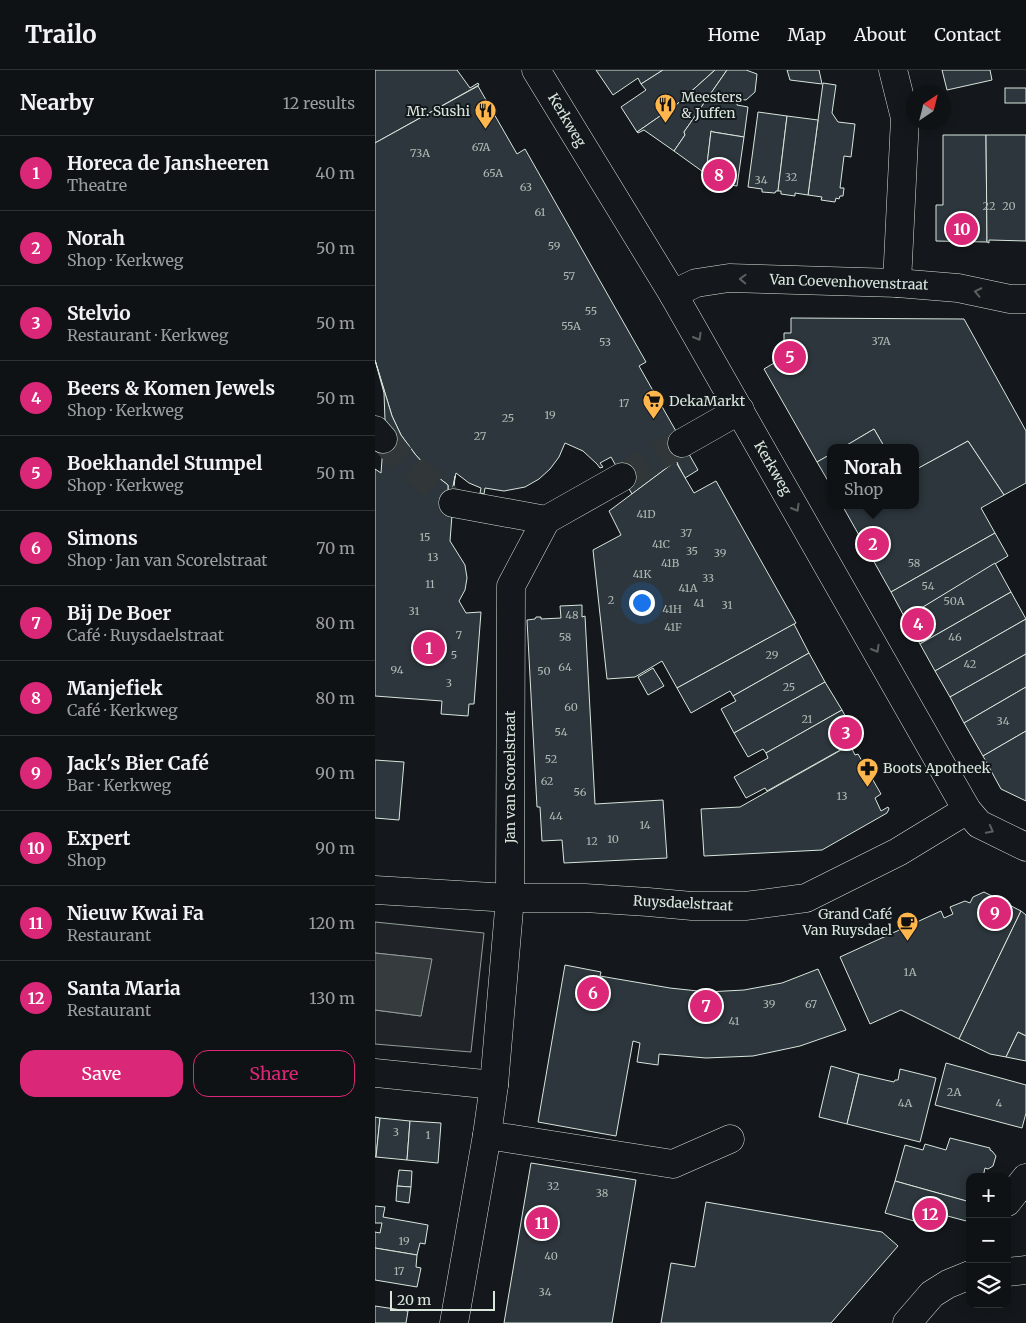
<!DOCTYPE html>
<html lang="en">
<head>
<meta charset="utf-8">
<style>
	:root { --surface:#0f1215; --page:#1d2022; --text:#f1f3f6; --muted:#9b9ea0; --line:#2f3234; --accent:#db2777 }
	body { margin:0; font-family:Merriweather,serif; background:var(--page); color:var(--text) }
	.controls { position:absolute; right:15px; bottom:15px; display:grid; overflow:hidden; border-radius:10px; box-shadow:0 2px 12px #0003 }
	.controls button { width:45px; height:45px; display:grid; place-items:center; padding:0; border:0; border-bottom:1px solid var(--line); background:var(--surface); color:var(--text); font:25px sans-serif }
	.compass { position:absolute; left:531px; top:15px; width:45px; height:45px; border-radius:50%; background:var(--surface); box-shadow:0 2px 12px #0003; rotate:35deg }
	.scale { position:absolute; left:15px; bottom:12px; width:105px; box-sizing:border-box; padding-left:5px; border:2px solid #d8e6dc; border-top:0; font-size:14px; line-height:18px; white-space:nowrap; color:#d8e6dc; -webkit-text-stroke:4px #14181c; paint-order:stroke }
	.you { position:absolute; left:266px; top:532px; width:18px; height:18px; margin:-12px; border:4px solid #fff; border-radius:50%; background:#1a73e8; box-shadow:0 0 0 8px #1a73e833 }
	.badge { display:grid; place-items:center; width:32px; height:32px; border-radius:50%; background:var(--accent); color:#fff; font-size:16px; font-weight:700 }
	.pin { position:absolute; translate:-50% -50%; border:2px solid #fff; box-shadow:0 1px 5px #0006 }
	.popup { position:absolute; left:452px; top:374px; width:92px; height:65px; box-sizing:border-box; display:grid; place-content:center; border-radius:10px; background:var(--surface); filter:drop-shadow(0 1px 4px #0005); font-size:16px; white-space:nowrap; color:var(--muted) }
	.popup b { font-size:19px; color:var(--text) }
	.popup::after { content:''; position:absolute; left:50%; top:100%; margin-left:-10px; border:10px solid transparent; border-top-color:var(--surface) }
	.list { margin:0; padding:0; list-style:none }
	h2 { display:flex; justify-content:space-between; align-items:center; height:65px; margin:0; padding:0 20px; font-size:21px }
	h2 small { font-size:16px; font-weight:400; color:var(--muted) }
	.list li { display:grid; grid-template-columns:32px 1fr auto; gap:15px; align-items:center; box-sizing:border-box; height:75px; padding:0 20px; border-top:1px solid var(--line) }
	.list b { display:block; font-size:19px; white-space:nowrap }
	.list p { margin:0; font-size:16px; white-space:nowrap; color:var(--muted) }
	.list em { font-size:16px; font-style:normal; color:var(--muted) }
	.actions { display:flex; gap:10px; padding:15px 20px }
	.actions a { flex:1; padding:11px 0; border:1px solid var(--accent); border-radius:15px; text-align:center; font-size:18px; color:var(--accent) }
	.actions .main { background:var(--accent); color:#fff }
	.icon { flex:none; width:28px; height:28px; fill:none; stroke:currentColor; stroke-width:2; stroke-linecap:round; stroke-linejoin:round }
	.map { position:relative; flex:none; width:651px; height:1253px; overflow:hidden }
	header { display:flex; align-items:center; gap:30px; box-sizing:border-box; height:70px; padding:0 25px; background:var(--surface); border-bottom:1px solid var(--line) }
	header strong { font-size:24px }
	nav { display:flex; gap:28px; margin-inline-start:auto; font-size:18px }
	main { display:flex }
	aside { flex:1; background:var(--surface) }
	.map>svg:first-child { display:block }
</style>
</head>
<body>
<header>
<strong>Trailo</strong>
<nav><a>Home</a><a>Map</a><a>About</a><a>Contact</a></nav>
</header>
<main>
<aside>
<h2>Nearby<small>12 results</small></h2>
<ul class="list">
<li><span class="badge">1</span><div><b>Horeca de Jansheeren</b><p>Theatre</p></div><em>40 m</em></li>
<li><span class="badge">2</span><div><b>Norah</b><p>Shop · Kerkweg</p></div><em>50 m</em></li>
<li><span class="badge">3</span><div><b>Stelvio</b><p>Restaurant · Kerkweg</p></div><em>50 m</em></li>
<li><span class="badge">4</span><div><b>Beers &amp; Komen Jewels</b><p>Shop · Kerkweg</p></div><em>50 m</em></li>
<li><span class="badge">5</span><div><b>Boekhandel Stumpel</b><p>Shop · Kerkweg</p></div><em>50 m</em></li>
<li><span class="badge">6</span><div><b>Simons</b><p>Shop · Jan van Scorelstraat</p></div><em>70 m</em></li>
<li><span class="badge">7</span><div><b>Bij De Boer</b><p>Café · Ruysdaelstraat</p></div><em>80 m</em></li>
<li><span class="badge">8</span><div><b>Manjefiek</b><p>Café · Kerkweg</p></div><em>80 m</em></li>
<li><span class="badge">9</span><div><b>Jack's Bier Café</b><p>Bar · Kerkweg</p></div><em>90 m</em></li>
<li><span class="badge">10</span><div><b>Expert</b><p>Shop</p></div><em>90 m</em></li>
<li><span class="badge">11</span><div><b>Nieuw Kwai Fa</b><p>Restaurant</p></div><em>120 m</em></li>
<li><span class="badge">12</span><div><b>Santa Maria</b><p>Restaurant</p></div><em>130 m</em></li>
</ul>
<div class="actions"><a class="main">Save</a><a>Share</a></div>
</aside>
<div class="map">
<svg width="651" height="1253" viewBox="0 0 651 1253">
	<rect width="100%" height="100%" fill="#14181c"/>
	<path fill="#202428" stroke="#939e99" d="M0 852 109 863 96 982 0 974V940L46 946 56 889 0 883Z"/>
	<path fill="#363b3e" stroke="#939e99" d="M0 883 57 889 46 946 0 940Z"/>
	<g fill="#2c363c" stroke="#d8e6dc">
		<path d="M0 0H82L95 18 103 13 104 15 0 73Z"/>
		<path d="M221 0H288L266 14 263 8 238 25Z"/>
		<path d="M288 0H340L301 35 262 62 246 37 271 20 266 14Z"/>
		<path d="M340 0H352L309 62 310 65 299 81 269 60 263 63 262 62 301 35Z"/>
		<path d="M352 0H371L382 4 380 22 371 30 363 29 362 35 373 37 369 67 338 62 336 61 331 104 299 81 310 65 309 62Z"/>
		<path d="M412 0H444L447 14 415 10Z"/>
		<path d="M567 0H615L617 10 572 20Z"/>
		<path d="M448 13 461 15 457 43 463 52 480 54 476 87 469 86 465 118H469L468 126H465L464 129 461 128 460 132 446 130 447 127 433 125Z"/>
		<path d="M103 16 142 84 150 79 271 292 264 296 323 400 310 408 301 391 257 424 236 387 225 393 228 397 225 398 222 394 208 381 190 373 184 387 175 399 164 409 150 417 129 421 110 418 109 424 105 423 106 418 94 413 81 403 77 422H73V415L55 401 40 384 26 365 17 346 0 290V73Z"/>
		<rect x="630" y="18" width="21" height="15"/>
		<path d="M383 42 412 46 403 121H401L400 123 387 122V119L373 117Z"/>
		<path d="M412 46 443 50 433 125 420 123V126L406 124V121H403Z"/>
		<path d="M336 61 338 62 369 67 362 116 330 111Z"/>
		<path d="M568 65H611L612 172 561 171V135H568Z"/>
		<path d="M611 65H651V171L614 170V173L612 172Z"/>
		<path d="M416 248 589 249 651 361V413L629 425 593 371 540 400V378H510L499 359 467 378H456V384L442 392 389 299 404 290 409 281V263H416Z"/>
		<path d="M0 290 17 346 26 365 40 384 55 401 73 415V422H77L80 406 75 471 90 495 92 508 90 520 84 531 91 543 106 542 99 634H94L93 646 66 644 67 631 0 626V399L6 403 10 350 9 323Z"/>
		<path d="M499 359 510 378H467Z"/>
		<path d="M593 371 629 425 606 438 620 463 516 522 467 435H540V400Z"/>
		<path d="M456 384V416L442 392Z"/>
		<path d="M301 391 303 394H302L319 423 341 411 421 553 302 618 287 591 260 607 232 609 218 480 246 465 234 441Z"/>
		<path d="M620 463 633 486 530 548 516 522Z"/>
		<path d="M620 493 636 522 545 574 530 548Z"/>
		<path d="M636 522 651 549 560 601 545 574Z"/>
		<path d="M207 535V547L210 546 220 734 288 730 292 788 189 793 187 770 167 771 165 737H162L152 550 160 549 161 547H166V549L186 548 185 536Z"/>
		<path d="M651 549V584L575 627 560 601Z"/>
		<path d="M419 554 434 583 358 626 355 621 316 643 302 618Z"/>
		<path d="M434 583 450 612 359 663 346 639 361 631 358 626Z"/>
		<path d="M651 584V617L589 653 575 627Z"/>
		<path d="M278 598 289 616 273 625 263 607Z"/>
		<path d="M450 612 467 640 391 683 388 679 373 687 359 663Z"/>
		<path d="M651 617V661L608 686 589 653Z"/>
		<path d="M467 640 483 670 392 721 390 718 371 728 359 707 393 688 391 683Z"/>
		<path d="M651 661V731L626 719 608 686Z"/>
		<path d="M475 675 480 685 483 684 506 724 500 728 506 741 513 737 514 739 512 743 447 780 329 786 326 739 365 737Z"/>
		<path d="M0 690 29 692 24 750 0 748Z"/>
		<path d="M609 822 646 841 584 969 526 940 495 954 465 887 566 841 569 848 578 844 575 837 590 831 595 833 598 827Z"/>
		<path d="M646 841 651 845V966L643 962 631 987 615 984 584 969Z"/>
		<path d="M190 895 226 902 225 906 295 918 332 922 369 920 407 913 443 899 471 960 425 976 378 986 331 988 284 984 283 995 262 992 265 973 258 971 241 1066 163 1052Z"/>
		<path d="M643 962 651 966V991L631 987Z"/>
		<path d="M571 993 651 1015V1043L647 1058 560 1035Z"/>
		<path d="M456 996 484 1004 472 1054 444 1047Z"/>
		<path d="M525 999 561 1008 545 1072 472 1054 484 1004 519 1012 520 1010H523Z"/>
		<path d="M0 1047 5 1048 1 1087H0Z"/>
		<path d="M5 1048 35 1051 32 1090 1 1087Z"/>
		<path d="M35 1051 66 1053 63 1093 32 1090Z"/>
		<path d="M575 1068 615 1078V1080L617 1081 621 1086 618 1096 613 1099 610 1098 608 1107H595V1132L520 1111 530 1075 548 1080 550 1074 571 1080Z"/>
		<path d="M156 1093 261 1110 237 1253H129Z"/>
		<path d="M24 1100 37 1101 36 1117 22 1116Z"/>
		<path d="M520 1111 595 1132 593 1143 595 1144V1152L565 1144 561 1157 510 1143Z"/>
		<path d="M22 1116 36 1117 34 1133 21 1131Z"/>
		<path d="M331 1132 507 1162 523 1176 456 1253H286L296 1193 320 1197Z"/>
		<path d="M0 1136 10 1137 8 1147 53 1155 50 1174 45 1173 42 1185 0 1178V1162L5 1163 7 1153H0Z"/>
		<path d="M0 1178 42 1185 41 1197 46 1198 42 1217 0 1210Z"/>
		<path d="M0 1236 33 1241 31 1253H0Z"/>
	</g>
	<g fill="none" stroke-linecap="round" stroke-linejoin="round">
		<g stroke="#313739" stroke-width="28" stroke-dasharray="28 14" stroke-linecap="butt">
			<path d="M8 369 25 387 78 433"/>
			<path d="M247 407 307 373"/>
		</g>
		<defs>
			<g id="minor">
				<path d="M161 0 298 224 592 740 604 754 651 777"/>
				<path d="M518 0 530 48 522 213"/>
				<path d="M298 224 321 213 354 208 522 213 583 218 635 229H651"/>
				<path d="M0 360 8 369"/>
				<path d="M307 373 365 340"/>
				<path d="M78 433 171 450"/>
				<path d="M171 450 247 407"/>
				<path d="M0 820 135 828H210L273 832 317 836H370L431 828 523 782 592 740"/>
				<path d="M0 1003 119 1015"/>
				<path d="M112 1065 298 1094 355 1069"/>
				<path d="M632 1132 651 1108"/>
				<path d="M632 1202 651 1200"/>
				<path d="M79 1253 112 1065 119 1015 135 828 136 516 171 450"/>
				<path d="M532 1253 557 1224 573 1214 595 1205"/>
			</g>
		</defs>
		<use href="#minor" stroke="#d8e6dc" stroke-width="29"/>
		<use href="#minor" stroke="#14181c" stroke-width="28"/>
	</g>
	<defs><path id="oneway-chevron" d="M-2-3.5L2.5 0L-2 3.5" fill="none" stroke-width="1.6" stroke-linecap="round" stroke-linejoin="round" transform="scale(1.25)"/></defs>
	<g stroke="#59605f">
		<use href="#oneway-chevron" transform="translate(368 209) rotate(-178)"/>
		<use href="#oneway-chevron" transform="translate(603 222) rotate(-168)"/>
		<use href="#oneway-chevron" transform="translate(323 267) rotate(60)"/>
		<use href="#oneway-chevron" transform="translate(421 438) rotate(60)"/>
		<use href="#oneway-chevron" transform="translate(501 579) rotate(60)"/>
		<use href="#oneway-chevron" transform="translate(615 760) rotate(28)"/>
	</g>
	<defs>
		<symbol id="restaurant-pin" viewBox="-11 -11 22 30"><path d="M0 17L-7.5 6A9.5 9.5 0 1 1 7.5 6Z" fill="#ffb74d" stroke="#14181c"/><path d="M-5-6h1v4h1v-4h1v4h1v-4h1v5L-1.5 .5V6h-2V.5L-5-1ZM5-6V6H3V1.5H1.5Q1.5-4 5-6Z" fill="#111"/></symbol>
		<symbol id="supermarket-pin" viewBox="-11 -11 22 30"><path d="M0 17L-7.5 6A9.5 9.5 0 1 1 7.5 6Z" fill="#ffb74d" stroke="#14181c"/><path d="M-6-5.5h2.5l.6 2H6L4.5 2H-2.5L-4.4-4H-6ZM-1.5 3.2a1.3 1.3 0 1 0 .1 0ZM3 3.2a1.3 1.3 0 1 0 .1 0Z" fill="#111"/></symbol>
		<symbol id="pharmacy-pin" viewBox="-11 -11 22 30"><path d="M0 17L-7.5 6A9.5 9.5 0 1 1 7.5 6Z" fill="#ffb74d" stroke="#14181c"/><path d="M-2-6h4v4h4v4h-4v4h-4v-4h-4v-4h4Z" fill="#111"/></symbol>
		<symbol id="cafe-pin" viewBox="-11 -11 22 30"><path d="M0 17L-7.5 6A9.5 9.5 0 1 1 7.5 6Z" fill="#ffb74d" stroke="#14181c"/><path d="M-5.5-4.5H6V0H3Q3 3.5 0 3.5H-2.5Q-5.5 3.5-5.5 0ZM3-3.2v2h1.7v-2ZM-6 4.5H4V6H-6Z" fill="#111"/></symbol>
	</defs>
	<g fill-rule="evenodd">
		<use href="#restaurant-pin" x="278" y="22" width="25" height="34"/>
		<use href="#restaurant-pin" x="98" y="28" width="25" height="34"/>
		<use href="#supermarket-pin" x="266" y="318" width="25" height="34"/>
		<use href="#pharmacy-pin" x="480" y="686" width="25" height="34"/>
		<use href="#cafe-pin" x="520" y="840" width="25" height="34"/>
	</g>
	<g text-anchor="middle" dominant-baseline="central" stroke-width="4" stroke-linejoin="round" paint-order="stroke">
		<g font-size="11" fill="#adbab4">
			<text x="106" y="77">67A</text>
			<text x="45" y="83">73A</text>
			<text x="118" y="103">65A</text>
			<text x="416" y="107">32</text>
			<text x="386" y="110">34</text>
			<text x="151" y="117">63</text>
			<text x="614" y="136">22</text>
			<text x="634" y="136">20</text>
			<text x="165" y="142">61</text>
			<text x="179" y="176">59</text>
			<text x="194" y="206">57</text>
			<text x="216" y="241">55</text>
			<text x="196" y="256">55A</text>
			<text x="506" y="271">37A</text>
			<text x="230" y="272">53</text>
			<text x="249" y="333">17</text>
			<text x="175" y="345">19</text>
			<text x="133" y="348">25</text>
			<text x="105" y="366">27</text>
			<text x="271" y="444">41D</text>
			<text x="311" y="463">37</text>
			<text x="50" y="467">15</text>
			<text x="286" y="474">41C</text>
			<text x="317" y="481">35</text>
			<text x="345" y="483">39</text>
			<text x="58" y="487">13</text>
			<text x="295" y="493">41B</text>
			<text x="539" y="493">58</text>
			<text x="267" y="504">41K</text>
			<text x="333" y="508">33</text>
			<text x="55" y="514">11</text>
			<text x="553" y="516">54</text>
			<text x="313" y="518">41A</text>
			<text x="236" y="530">2</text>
			<text x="579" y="531">50A</text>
			<text x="324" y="533">41</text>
			<text x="352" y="535">31</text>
			<text x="297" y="539">41H</text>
			<text x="39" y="541">31</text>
			<text x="197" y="545">48</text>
			<text x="298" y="557">41F</text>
			<text x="84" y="565">7</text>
			<text x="190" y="567">58</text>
			<text x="580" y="567">46</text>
			<text x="79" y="585">5</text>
			<text x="397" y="585">29</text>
			<text x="595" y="594">42</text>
			<text x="190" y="597">64</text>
			<text x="22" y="600">94</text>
			<text x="169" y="601">50</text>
			<text x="74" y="613">3</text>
			<text x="414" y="617">25</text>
			<text x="196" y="637">60</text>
			<text x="432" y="649">21</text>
			<text x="628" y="651">34</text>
			<text x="186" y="662">54</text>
			<text x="176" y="689">52</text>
			<text x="172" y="711">62</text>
			<text x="205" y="722">56</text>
			<text x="467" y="726">13</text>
			<text x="181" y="746">44</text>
			<text x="270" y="755">14</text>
			<text x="238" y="769">10</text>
			<text x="217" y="771">12</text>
			<text x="535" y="902">1A</text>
			<text x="394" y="934">39</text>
			<text x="436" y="934">67</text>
			<text x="359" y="951">41</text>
			<text x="579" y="1022">2A</text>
			<text x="530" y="1033">4A</text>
			<text x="624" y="1033">4</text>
			<text x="21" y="1062">3</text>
			<text x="53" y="1065">1</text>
			<text x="178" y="1116">32</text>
			<text x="227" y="1123">38</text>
			<text x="29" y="1171">19</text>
			<text x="176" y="1186">40</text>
			<text x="24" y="1201">17</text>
			<text x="170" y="1222">34</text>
		</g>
		<g font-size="14" fill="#d8e6dc" stroke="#14181c" text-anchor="start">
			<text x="306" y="27">Meesters<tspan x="306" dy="16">&amp; Juffen</tspan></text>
			<text x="95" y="41" text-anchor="end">Mr. Sushi</text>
			<text x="294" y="331">DekaMarkt</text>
			<text x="508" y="698">Boots Apotheek</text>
			<text x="517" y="844" text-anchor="end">Grand Café<tspan x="517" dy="16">Van Ruysdael</tspan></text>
		</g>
		<g font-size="14" fill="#d8e6dc" stroke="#14181c">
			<text transform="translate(192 50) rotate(59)">Kerkweg</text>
			<text transform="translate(474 212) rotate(2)">Van Coevenhovenstraat</text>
			<text transform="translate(398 398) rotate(60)">Kerkweg</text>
			<text transform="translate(135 707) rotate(-90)">Jan van Scorelstraat</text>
			<text transform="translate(308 833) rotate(3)">Ruysdaelstraat</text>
		</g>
	</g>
</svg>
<div class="controls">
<button>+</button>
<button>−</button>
<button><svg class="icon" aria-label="layers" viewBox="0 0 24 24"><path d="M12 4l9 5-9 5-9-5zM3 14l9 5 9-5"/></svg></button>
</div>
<svg class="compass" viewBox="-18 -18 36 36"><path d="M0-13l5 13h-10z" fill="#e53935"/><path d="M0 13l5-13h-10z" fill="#9b9ea0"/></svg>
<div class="scale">20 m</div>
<div class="you"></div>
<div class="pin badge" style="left:54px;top:578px">1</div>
<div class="pin badge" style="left:498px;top:474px">2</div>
<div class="popup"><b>Norah</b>Shop</div>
<div class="pin badge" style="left:471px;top:663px">3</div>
<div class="pin badge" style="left:543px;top:554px">4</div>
<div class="pin badge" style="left:415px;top:287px">5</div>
<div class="pin badge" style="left:218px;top:923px">6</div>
<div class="pin badge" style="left:331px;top:936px">7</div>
<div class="pin badge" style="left:344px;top:105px">8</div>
<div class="pin badge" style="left:620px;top:843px">9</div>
<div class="pin badge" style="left:587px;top:159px">10</div>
<div class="pin badge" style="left:167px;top:1153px">11</div>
<div class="pin badge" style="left:555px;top:1144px">12</div>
</div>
</main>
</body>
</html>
